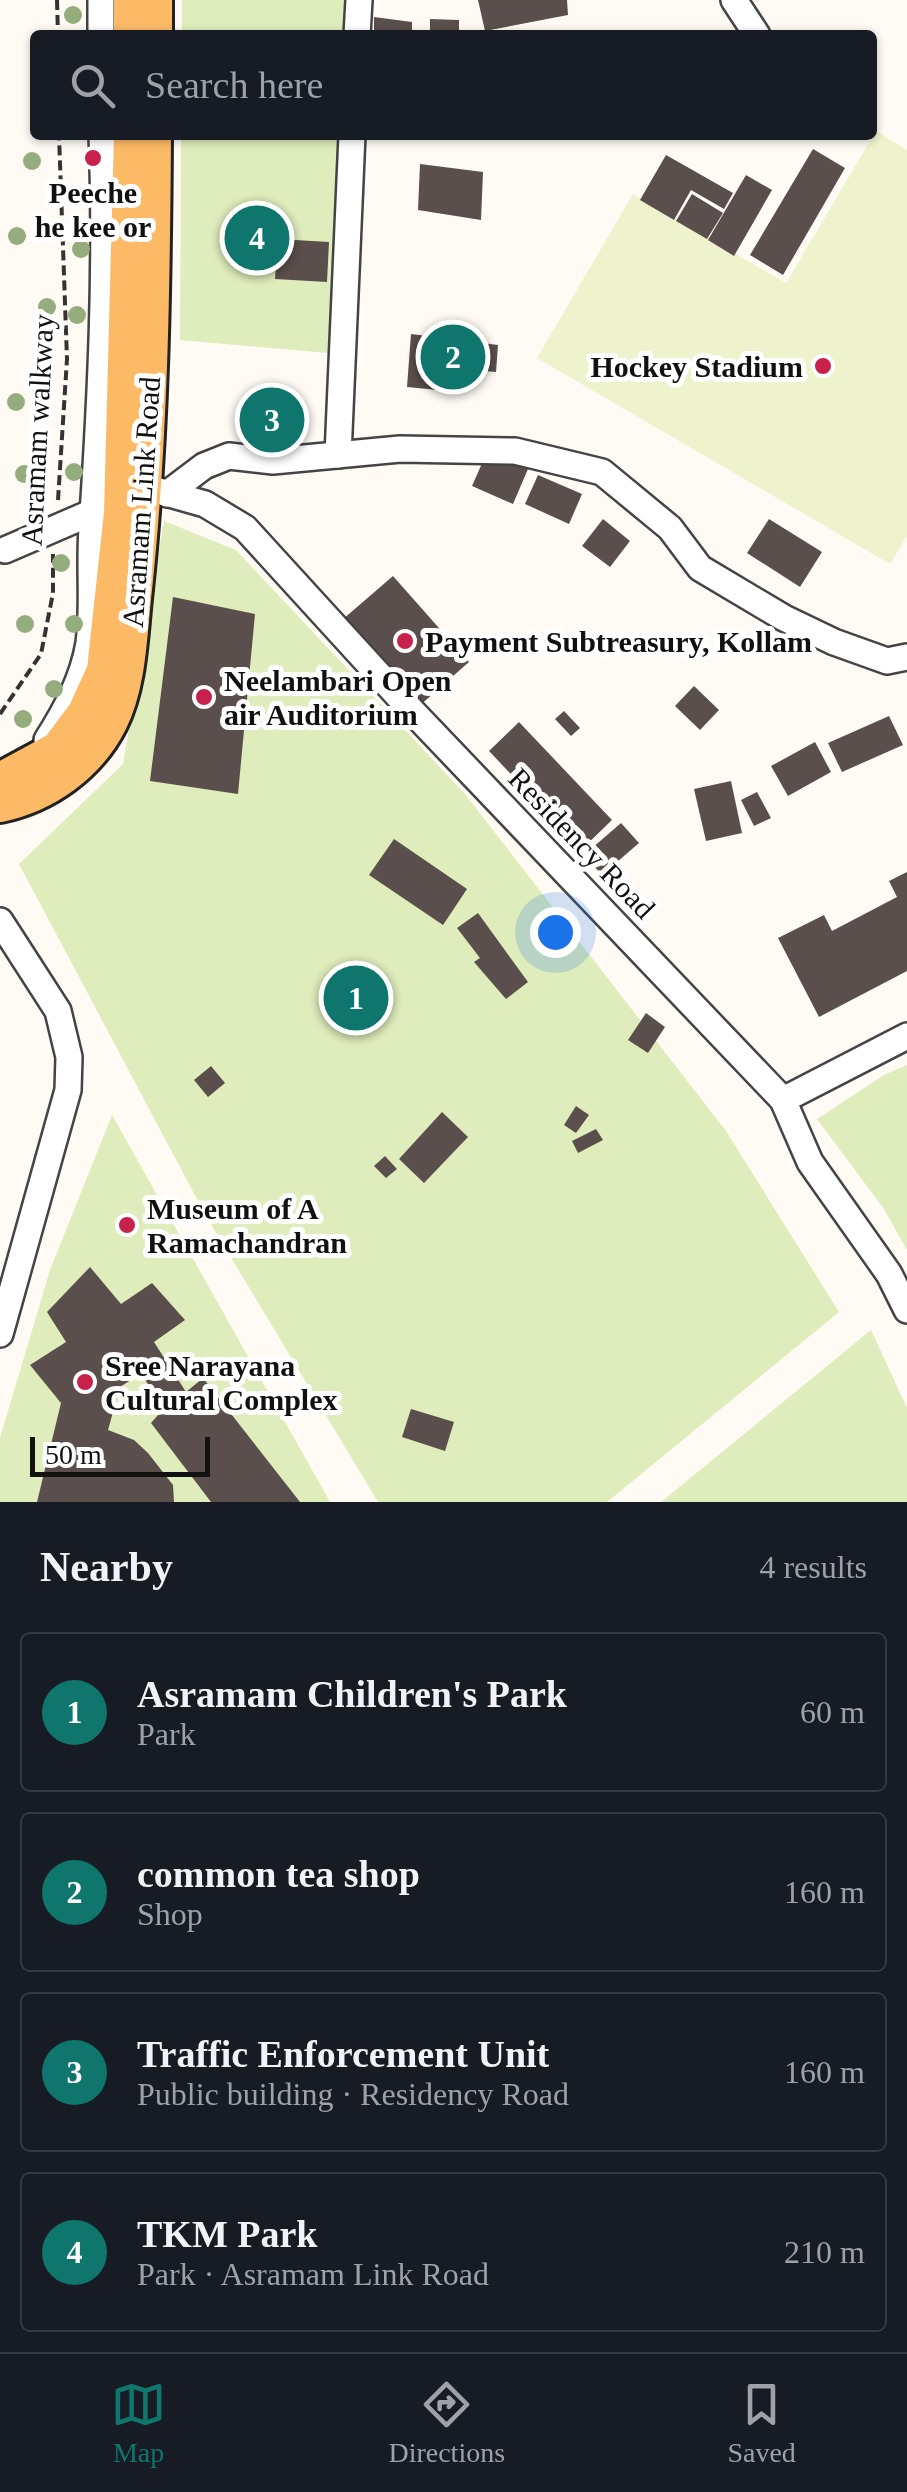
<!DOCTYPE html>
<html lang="en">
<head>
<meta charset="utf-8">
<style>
	:root { --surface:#171b24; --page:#20242c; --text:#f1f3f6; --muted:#9ea1a6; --line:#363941; --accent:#0f766e }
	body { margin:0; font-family:"Times New Roman",serif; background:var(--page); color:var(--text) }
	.scale { position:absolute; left:30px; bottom:25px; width:180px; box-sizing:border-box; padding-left:10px; border:5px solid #111; border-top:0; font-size:28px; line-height:35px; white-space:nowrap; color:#111; -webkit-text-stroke:8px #fff; paint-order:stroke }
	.you { position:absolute; left:555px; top:932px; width:35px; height:35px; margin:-25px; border:8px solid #fff; border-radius:50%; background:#1a73e8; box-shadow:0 0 0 15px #1a73e833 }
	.badge { display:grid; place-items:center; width:65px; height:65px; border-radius:50%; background:var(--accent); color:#fff; font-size:32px; font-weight:700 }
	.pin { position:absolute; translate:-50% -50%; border:5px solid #fff; box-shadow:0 2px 10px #0006 }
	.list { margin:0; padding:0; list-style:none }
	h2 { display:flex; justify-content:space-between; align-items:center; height:130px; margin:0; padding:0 40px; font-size:42px }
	h2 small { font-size:32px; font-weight:400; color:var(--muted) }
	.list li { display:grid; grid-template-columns:65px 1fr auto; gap:30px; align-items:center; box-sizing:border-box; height:160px; margin:0 20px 20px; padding:0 20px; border:2px solid var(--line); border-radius:10px }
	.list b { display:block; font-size:38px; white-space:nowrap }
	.list p { margin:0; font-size:32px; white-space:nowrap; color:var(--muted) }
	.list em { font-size:32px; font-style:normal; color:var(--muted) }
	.icon { flex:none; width:55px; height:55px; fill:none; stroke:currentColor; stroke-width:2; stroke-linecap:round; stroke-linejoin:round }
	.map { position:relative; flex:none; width:907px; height:1502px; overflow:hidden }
	.search { position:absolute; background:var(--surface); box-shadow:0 2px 8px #0004; left:30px; right:30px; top:30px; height:110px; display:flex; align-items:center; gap:25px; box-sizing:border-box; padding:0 35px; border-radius:10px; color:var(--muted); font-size:38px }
	.sheet { height:850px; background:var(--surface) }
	nav { display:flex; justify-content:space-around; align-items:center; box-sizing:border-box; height:140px; border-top:2px solid var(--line); background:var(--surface); font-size:28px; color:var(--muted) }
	nav a { display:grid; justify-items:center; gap:5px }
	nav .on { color:var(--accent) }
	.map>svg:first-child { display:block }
</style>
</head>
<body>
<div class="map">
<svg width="907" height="1502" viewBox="0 0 907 1502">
	<rect width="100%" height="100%" fill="#fffbf4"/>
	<g fill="#dfecbb">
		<path d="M182 0H344L343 35H182Z"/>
		<path d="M181 135H338L328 353 180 340Z"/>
		<path d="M164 521 236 550 465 794 726 1131 839 1312 607 1502H378L206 1216 19 864 123 764Z"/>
		<path d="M907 1065V1250L884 1209 817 1119 884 1075Z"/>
		<path d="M112 1115 330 1502H0V1438L50 1270Z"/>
		<path d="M871 1330 907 1408V1502H661Z"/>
	</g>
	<path fill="#eef3cd" d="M876 131 907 150V536L890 564 537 358 633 194 786 283Z"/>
	<g fill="#5a4f4c">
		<path d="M478 0H567L568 15 485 31Z"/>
		<path d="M374 17 412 22V35H374Z"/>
		<path d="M430 19 459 20V35H430Z"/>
		<path d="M813 149 845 168 783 275 750 255Z"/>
		<path d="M666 155 733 193 724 209 691 190 674 220 640 200Z"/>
		<path d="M420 164 483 172 481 220 418 210Z"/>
		<path d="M746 175 772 190 734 256 708 240Z"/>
		<path d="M692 194 723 213 707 239 676 221Z"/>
		<path d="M278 239 329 242 327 282 275 279Z"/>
		<path d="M411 334 498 345 496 372 461 369 458 392 407 387Z"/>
		<path d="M254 393 293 395 289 447 251 445Z"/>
		<path d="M487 452 528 469 513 504 472 486Z"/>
		<path d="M538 475 582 494 569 524 525 504Z"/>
		<path d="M603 519 630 541 610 567 582 546Z"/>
		<path d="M769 519 822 552 800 587 747 553Z"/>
		<path d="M393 576 469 662 418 707 342 620Z"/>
		<path d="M173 597 255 614 238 794 150 781Z"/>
		<path d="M694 686 719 710 700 730 675 706Z"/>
		<path d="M564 711 580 728 571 736 555 719Z"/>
		<path d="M889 716 903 745 842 772 828 743Z"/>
		<path d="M519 722 612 820 582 849 489 751Z"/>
		<path d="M815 742 831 772 788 796 771 766Z"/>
		<path d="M731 781 742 833 706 841 694 789Z"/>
		<path d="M757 792 771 818 754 826 741 800Z"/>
		<path d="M621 823 639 843 602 875 584 855Z"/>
		<path d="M394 839 467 889 443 925 369 875Z"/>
		<path d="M907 872V971L819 1017 778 938 824 915 832 931 897 897 889 881Z"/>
		<path d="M478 913 528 982 506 999 474 962 480 958 457 928Z"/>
		<path d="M646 1013 665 1027 648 1053 628 1040Z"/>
		<path d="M211 1066 225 1083 208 1097 194 1080Z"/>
		<path d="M576 1106 589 1115 576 1133 564 1125Z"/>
		<path d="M442 1112 468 1137 424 1183 399 1159Z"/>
		<path d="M596 1129 603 1140 578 1153 572 1141Z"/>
		<path d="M385 1156 397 1169 386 1178 374 1166Z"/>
		<path d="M90 1267 121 1304 152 1283 185 1320 154 1342 186 1392 203 1378 300 1502H211L151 1423 166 1406 140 1374 120 1387 108 1430 134 1440 148 1453 173 1485 174 1502H37L61 1403 30 1365 66 1342 47 1312Z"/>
		<path d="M411 1409 454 1422 445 1451 402 1437Z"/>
	</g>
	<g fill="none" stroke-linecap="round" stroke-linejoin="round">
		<defs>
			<g id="minor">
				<path d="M734 0 757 35"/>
				<path d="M101 35V0"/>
				<path d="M357 35 359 0"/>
				<path d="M338 455 352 135"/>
				<path d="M145 487 205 504 245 528 412 711 783 1100 810 1162 889 1274 907 1310"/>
				<path d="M167 494 204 466 229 456 273 461 400 449 515 451 602 472 670 528 700 568 784 618 834 642 887 661 907 657"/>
				<path d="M5 550 93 512 105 513"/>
				<path d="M47 740C66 710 83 679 89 643 94 606 89 567 92 529 101 397 107 267 102 135"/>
				<path d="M0 921 58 1011 69 1057 68 1090 0 1334"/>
				<path d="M783 1100 907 1036"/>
			</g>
			<g id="major">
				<path d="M130 35V0"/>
				<path d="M156 35V0"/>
				<path d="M0 779 57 748 84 712 103 670 120 513 130 135"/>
				<path d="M0 806C47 796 89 766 111 723 131 684 131 631 136 589 152 438 154 287 155 135"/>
			</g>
		</defs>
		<use href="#minor" stroke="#444" stroke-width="30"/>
		<use href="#major" stroke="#222" stroke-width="38"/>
		<g stroke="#333" stroke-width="4" stroke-dasharray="10 5" stroke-linecap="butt">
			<path d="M57 0 58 35"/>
			<path d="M58 500 67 359 59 135"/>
			<path d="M0 714 41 654 53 593V554"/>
		</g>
		<use href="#minor" stroke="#fff" stroke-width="25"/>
		<use href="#major" stroke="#fdba66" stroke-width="32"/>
	</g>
	<g fill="#95ad7e">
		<circle cx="73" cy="15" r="9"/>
		<circle cx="32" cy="161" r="9"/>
		<circle cx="75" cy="196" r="9"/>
		<circle cx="17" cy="236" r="9"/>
		<circle cx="81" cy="249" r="9"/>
		<circle cx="47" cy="307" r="9"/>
		<circle cx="77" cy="315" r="9"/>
		<circle cx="16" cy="402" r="9"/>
		<circle cx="74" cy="472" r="9"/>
		<circle cx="24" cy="474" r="9"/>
		<circle cx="61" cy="563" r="9"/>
		<circle cx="25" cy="624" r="9"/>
		<circle cx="74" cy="624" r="9"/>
		<circle cx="54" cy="689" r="9"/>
		<circle cx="23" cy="719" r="9"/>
	</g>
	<g fill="#c8214b" stroke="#fff" stroke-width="4">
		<circle cx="93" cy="158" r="10"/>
		<circle cx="823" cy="366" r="10"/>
		<circle cx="405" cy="641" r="10"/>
		<circle cx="204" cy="697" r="10"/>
		<circle cx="127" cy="1225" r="10"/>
		<circle cx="85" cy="1382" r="10"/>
	</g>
	<g text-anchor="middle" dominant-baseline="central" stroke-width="10" stroke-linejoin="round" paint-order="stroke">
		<g font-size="30" font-weight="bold" fill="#111" stroke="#fff" text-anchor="start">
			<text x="93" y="192" text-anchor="middle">Peeche<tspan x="93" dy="34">he kee or</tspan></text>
			<text x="803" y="366" text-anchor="end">Hockey Stadium</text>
			<text x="425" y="641">Payment Subtreasury, Kollam</text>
			<text x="224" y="680">Neelambari Open<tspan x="224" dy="34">air Auditorium</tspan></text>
			<text x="147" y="1208">Museum of A<tspan x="147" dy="34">Ramachandran</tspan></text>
			<text x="105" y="1365">Sree Narayana<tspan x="105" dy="34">Cultural Complex</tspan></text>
		</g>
		<g font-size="30" fill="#111" stroke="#fff">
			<text transform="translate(37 430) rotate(-87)">Asramam walkway</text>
			<text transform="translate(141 502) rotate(-86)">Asramam Link Road</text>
			<text transform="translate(582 843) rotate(46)">Residency Road</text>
		</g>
	</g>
</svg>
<div class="scale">50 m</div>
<div class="you"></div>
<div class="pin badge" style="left:356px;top:998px">1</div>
<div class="pin badge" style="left:453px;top:357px">2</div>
<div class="pin badge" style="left:272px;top:420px">3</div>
<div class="pin badge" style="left:257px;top:238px">4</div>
<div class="search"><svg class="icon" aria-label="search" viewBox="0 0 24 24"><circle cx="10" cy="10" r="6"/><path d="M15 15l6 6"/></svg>Search here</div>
</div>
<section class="sheet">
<h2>Nearby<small>4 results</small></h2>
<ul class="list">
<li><span class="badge">1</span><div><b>Asramam Children's Park</b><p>Park</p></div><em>60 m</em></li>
<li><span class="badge">2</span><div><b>common tea shop</b><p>Shop</p></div><em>160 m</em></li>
<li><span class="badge">3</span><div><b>Traffic Enforcement Unit</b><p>Public building · Residency Road</p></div><em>160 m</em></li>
<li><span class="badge">4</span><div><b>TKM Park</b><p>Park · Asramam Link Road</p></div><em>210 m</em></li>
</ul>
</section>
<nav>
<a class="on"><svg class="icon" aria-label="map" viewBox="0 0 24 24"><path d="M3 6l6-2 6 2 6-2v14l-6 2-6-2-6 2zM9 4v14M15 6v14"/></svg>Map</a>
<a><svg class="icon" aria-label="directions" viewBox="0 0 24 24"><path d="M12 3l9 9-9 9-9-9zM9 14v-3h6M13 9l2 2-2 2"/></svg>Directions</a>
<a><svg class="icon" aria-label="saved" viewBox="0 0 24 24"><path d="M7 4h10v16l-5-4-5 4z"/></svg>Saved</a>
</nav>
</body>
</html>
